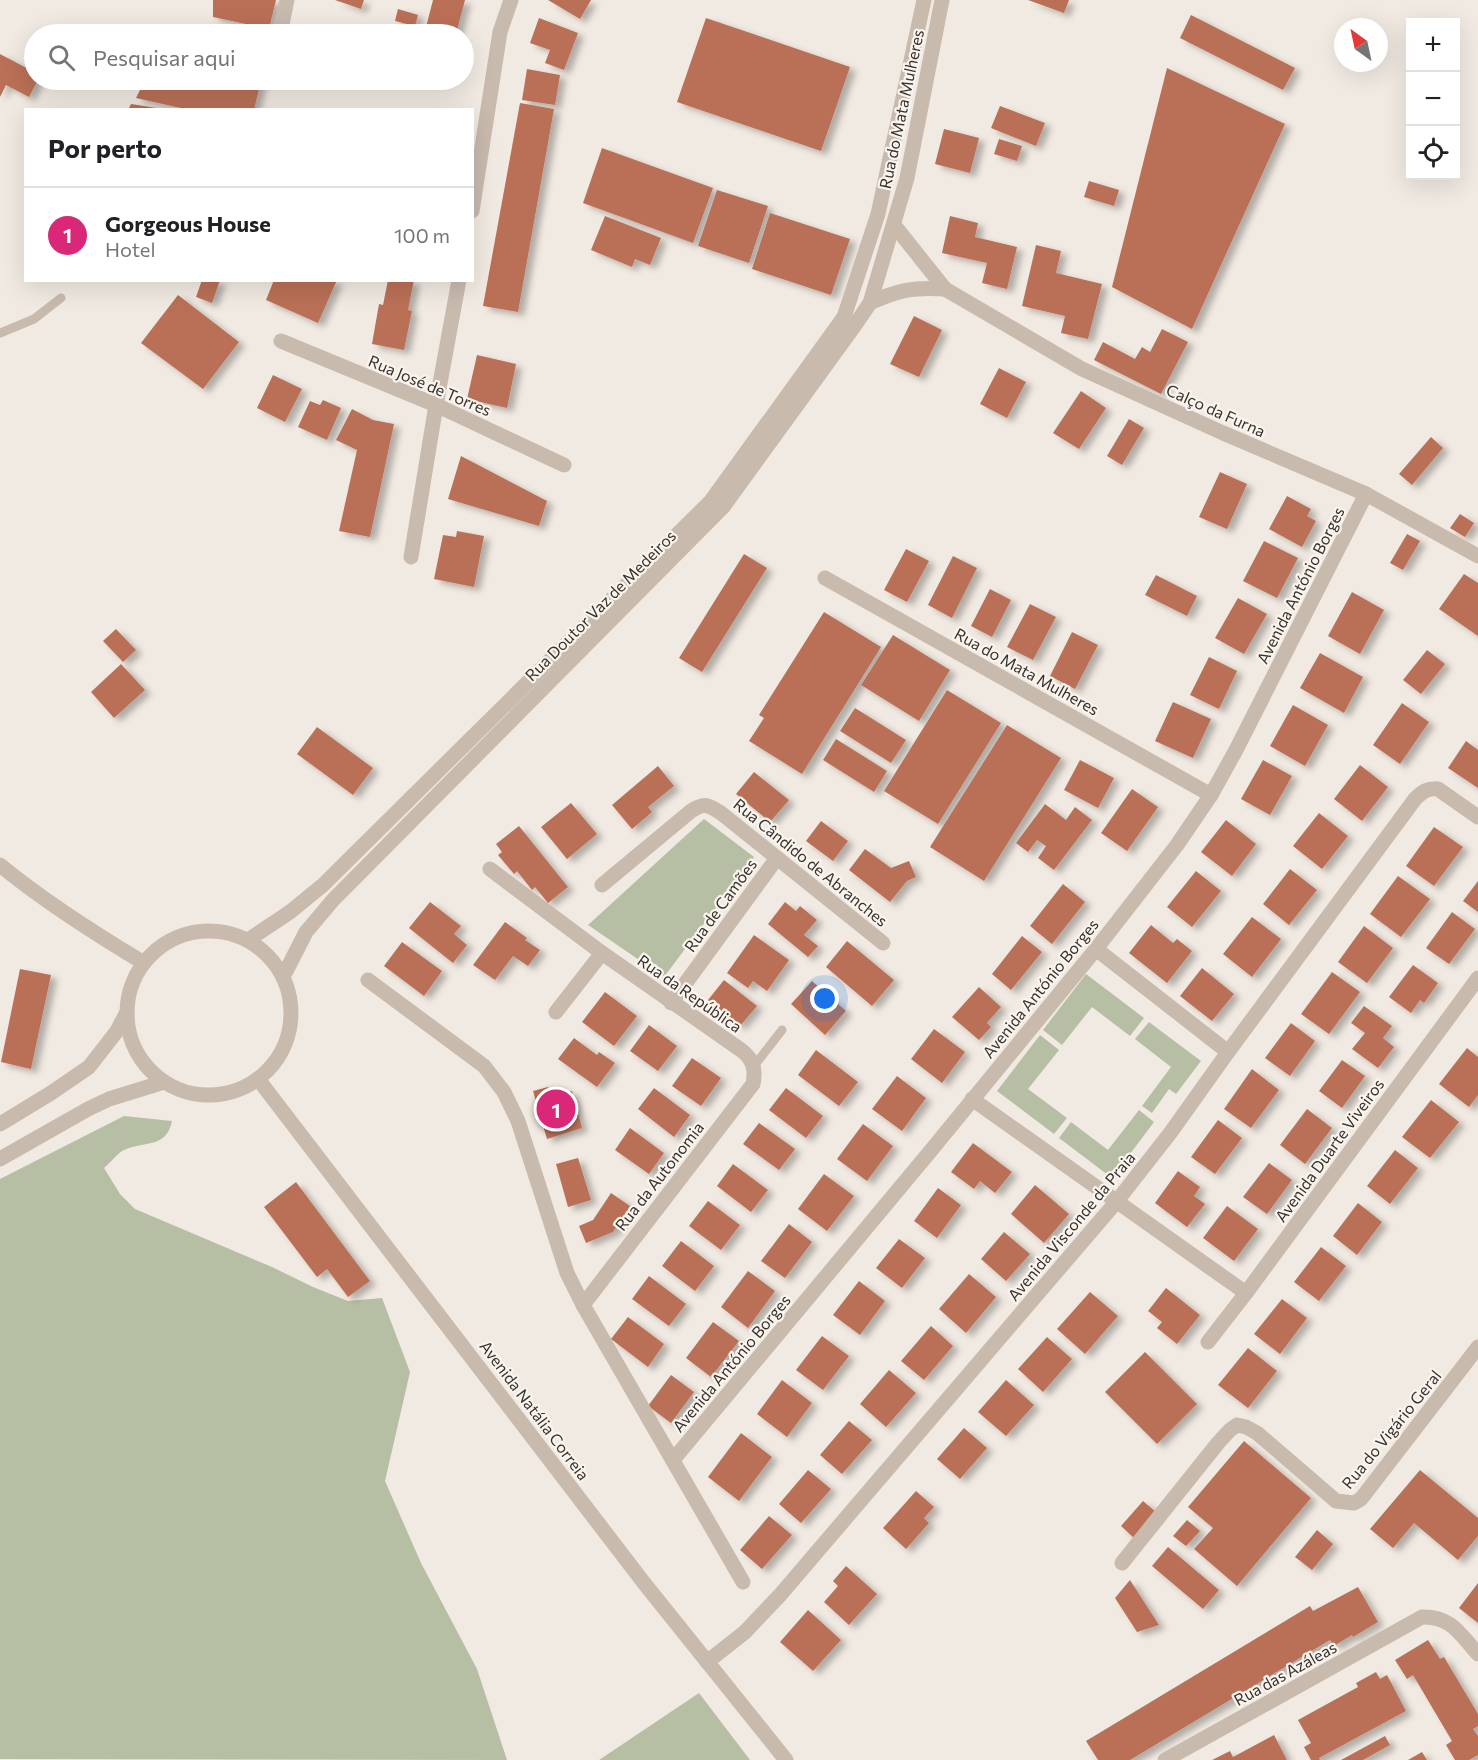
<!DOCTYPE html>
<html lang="pt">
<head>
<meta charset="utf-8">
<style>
	:root { --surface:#fff; --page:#f6f6f6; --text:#202124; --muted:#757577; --line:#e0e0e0; --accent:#db2777 }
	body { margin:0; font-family:Commissioner,sans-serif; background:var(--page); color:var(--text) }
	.controls { position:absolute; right:18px; top:18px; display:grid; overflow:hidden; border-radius:0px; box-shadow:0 6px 24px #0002 }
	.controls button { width:54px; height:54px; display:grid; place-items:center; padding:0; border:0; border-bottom:2px solid var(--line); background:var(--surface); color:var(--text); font:30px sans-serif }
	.compass { position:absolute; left:1334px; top:18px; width:54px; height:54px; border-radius:50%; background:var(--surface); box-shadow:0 6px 24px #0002; rotate:327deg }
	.you { position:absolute; left:825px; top:999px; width:21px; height:21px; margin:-15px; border:4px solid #fff; border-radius:50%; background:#1a73e8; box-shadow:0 0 0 9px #1a73e833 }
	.badge { display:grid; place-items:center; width:39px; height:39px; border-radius:50%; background:var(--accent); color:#fff; font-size:20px; font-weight:700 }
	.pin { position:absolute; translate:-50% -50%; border:3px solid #fff; box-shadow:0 2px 6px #0006 }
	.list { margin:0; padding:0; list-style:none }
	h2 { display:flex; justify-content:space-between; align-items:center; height:78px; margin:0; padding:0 24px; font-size:26px }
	h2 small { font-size:20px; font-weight:400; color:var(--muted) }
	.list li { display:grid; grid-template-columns:39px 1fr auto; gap:18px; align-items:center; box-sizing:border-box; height:96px; padding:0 24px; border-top:2px solid var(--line) }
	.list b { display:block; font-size:22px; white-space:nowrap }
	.list p { margin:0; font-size:20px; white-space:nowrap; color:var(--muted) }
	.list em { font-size:20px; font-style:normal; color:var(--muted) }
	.icon { flex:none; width:33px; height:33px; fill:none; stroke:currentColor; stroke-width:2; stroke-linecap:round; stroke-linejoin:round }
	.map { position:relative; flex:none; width:1478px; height:1760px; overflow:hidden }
	.search { position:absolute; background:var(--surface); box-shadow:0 6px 24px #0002; left:24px; top:24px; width:450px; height:66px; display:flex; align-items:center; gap:15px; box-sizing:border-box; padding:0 21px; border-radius:33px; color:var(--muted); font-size:22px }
	.panel { position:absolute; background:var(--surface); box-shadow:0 6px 24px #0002; left:24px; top:108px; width:450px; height:174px; border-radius:0px }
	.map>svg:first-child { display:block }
</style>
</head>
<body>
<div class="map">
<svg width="1478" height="1760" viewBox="0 0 1478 1760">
	<defs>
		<filter id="shadow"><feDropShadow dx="6" dy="4" stdDeviation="3" flood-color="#0004"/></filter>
	</defs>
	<rect width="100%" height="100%" fill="#f1eae2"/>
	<g fill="#b6bfa3">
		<path d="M704 819 754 857 664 977 588 925Z"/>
		<path d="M1086 974 1144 1018 1130 1036 1092 1007 1062 1045 1043 1030Z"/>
		<path d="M1149 1022 1201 1061 1176 1094 1169 1089 1152 1113 1142 1106 1171 1067 1135 1039Z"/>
		<path d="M1040 1035 1059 1050 1028 1089 1067 1118 1054 1134 997 1091Z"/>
		<path d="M1139 1110 1154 1122 1112 1178 1059 1138 1071 1122 1108 1150Z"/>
		<path d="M124 1116 172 1121C166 1150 143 1140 122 1151 116 1155 110 1163 104 1168L120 1194 135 1209 272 1267 313 1287 348 1301 382 1298 410 1372 385 1481 421 1563 477 1669 507 1760 0 1759V1179Z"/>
		<path d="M699 1693 750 1760H599Z"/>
	</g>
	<g fill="#ba7057" filter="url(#shadow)">
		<path d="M213 0H276L269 29 213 17Z"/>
		<path d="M335 0H364L361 9Z"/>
		<path d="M433 0H465L456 34 426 27Z"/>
		<path d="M548 0H591L580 19Z"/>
		<path d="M1028 0H1069L1064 13Z"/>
		<path d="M398 9 418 15 415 26 395 21Z"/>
		<path d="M1191 15 1295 68 1283 90 1180 38Z"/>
		<path d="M539 18 578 33 564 70 545 63 550 50 530 43Z"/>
		<path d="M706 18 850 67 821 151 677 102Z"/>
		<path d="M0 54 34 72V80H38L29 97 6 85 0 97Z"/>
		<path d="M1167 68 1285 124 1192 329 1112 287Z"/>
		<path d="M527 69 560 75 555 105 522 100Z"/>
		<path d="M145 80H261L254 110H190L136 98Z"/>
		<path d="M520 103 554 109 518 312 483 306Z"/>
		<path d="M131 104 157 108V110H128Z"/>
		<path d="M1000 106 1045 123 1036 146 991 128Z"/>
		<path d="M944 129 979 138 970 173 935 164Z"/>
		<path d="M999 139 1022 146 1017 161 994 154Z"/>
		<path d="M602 148 713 188 693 243 583 203Z"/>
		<path d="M1089 181 1119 190 1114 206 1084 197Z"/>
		<path d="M717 190 768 206 749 263 698 246Z"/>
		<path d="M770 213 850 239 831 295 752 269Z"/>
		<path d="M605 216 661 238 650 265 635 259 632 267 591 250Z"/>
		<path d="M950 216 978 223 975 237 1017 247 1007 289 982 283 987 263 942 253Z"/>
		<path d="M1036 245 1061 251 1056 273 1102 284 1088 339 1061 333 1065 316 1022 306Z"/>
		<path d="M202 280H220L212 303 196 297Z"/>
		<path d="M274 280H337L318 323 266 300Z"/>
		<path d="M388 280H414L408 310 412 311 404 350 372 344 379 304 383 305Z"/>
		<path d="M178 295 239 342 203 389 141 343Z"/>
		<path d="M914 316 942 330 919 377 890 364Z"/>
		<path d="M1162 329 1188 342 1161 394 1094 360 1103 342 1135 359 1142 347 1150 352Z"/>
		<path d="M477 355 516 364 507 408 467 399Z"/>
		<path d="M999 368 1026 382 1007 418 980 404Z"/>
		<path d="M273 375 302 389 285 422 257 408Z"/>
		<path d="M1081 391 1106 408 1079 449 1053 433Z"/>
		<path d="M323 400 341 408 327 440 298 427 310 401 320 405Z"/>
		<path d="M352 409 373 420 394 424 370 537 339 531 357 450 336 440Z"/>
		<path d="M1129 419 1144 428 1122 465 1107 456Z"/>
		<path d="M1431 437 1443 448 1412 485 1399 474Z"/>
		<path d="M461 456 547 501 539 526 448 499Z"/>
		<path d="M1220 472 1247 484 1227 529 1199 517Z"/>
		<path d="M1287 496 1311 509 1307 516 1316 521 1302 547 1269 529Z"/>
		<path d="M1460 514 1474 523 1465 537 1450 528Z"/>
		<path d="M457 531 484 536 474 587 434 579 443 535 456 537Z"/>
		<path d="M1407 534 1420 541 1403 570 1390 563Z"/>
		<path d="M1264 541 1298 558 1277 598 1243 581Z"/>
		<path d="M906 549 929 561 907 602 884 590Z"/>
		<path d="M744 554 767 568 702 672 679 658Z"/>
		<path d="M953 556 977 568 952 618 928 605Z"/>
		<path d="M1464 574 1478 583V636L1439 609Z"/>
		<path d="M1156 575 1197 596 1187 616 1145 595Z"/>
		<path d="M990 589 1011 600 992 637 971 626Z"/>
		<path d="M1352 592 1384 610 1360 654 1328 636Z"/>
		<path d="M1238 598 1267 614 1244 654 1215 638Z"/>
		<path d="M1030 604 1056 617 1033 660 1007 647Z"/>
		<path d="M824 612 881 647 802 774 749 741 764 718 759 715Z"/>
		<path d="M116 629 136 650 123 662 103 641Z"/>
		<path d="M1072 632 1098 645 1075 689 1050 676Z"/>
		<path d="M893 635 950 670 919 721 861 685Z"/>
		<path d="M1427 650 1445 664 1421 694 1403 680Z"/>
		<path d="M1320 653 1363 677 1344 713 1300 688Z"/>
		<path d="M1209 657 1237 671 1219 709 1190 695Z"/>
		<path d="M121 664 145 690 114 718 91 692Z"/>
		<path d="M947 690 1001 723 938 824 884 791Z"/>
		<path d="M1173 702 1211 719 1193 758 1155 741Z"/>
		<path d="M1402 703 1429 722 1400 764 1373 745Z"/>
		<path d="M1293 705 1328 725 1305 766 1270 746Z"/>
		<path d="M855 708 906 740 891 763 840 731Z"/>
		<path d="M1007 725 1061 758 984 881 930 847Z"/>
		<path d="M317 727 373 768 353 795 297 754Z"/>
		<path d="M836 739 887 771 874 792 823 760Z"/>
		<path d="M1466 741 1478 750V788L1448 768Z"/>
		<path d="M1080 760 1114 778 1098 808 1064 790Z"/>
		<path d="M1263 760 1292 776 1270 815 1241 799Z"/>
		<path d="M1360 765 1388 787 1362 821 1334 799Z"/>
		<path d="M658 766 674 786 648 807 652 812 632 829 612 805Z"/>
		<path d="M754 772 789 800 770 822 736 794Z"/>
		<path d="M1132 789 1158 807 1127 851 1101 833Z"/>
		<path d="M571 803 597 834 567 859 541 827Z"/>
		<path d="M1045 804 1066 820 1075 807 1092 820 1054 870 1038 858 1046 846 1037 840 1028 852 1016 843Z"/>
		<path d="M1319 813 1348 836 1322 869 1293 846Z"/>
		<path d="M1226 820 1256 844 1232 876 1201 852Z"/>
		<path d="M821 821 848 841 833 861 806 841Z"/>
		<path d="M519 826 568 887 548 903 535 887 532 890 517 871 514 874 498 855 502 852 496 844Z"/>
		<path d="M1434 827 1463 847 1434 886 1406 866Z"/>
		<path d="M865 849 891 868 909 861 916 877 907 881 890 902 849 870Z"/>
		<path d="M1290 869 1317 890 1289 925 1263 904Z"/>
		<path d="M1196 871 1221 891 1192 927 1167 907Z"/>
		<path d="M1398 876 1430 899 1401 937 1370 914Z"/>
		<path d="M1478 881V912L1463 901Z"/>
		<path d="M1063 884 1085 902 1052 944 1030 926Z"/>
		<path d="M430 902 461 926 454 934 467 945 453 963 409 928Z"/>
		<path d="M785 902 796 911 800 906 817 920 804 935 818 946 808 957 768 924Z"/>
		<path d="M1452 912 1475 929 1449 964 1426 948Z"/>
		<path d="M1252 917 1281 939 1252 977 1223 954Z"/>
		<path d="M505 922 527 938 525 940 540 950 528 966 513 956 495 980 473 965Z"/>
		<path d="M1151 925 1173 943 1177 939 1192 951 1167 983 1129 953Z"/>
		<path d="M1364 926 1393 948 1367 983 1338 962Z"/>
		<path d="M754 935 789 960 767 991 753 981 748 988 727 973Z"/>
		<path d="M1022 936 1042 952 1011 990 992 974Z"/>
		<path d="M847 941 894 980 872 1006 826 967Z"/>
		<path d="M402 942 442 971 424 996 384 966Z"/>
		<path d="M1413 965 1438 983 1424 1003 1420 1000 1411 1013 1389 997Z"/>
		<path d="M1202 968 1234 994 1212 1021 1180 996Z"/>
		<path d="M20 969 51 975 31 1069 1 1062Z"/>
		<path d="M1332 972 1360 992 1329 1034 1301 1014Z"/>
		<path d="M724 980 757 1006 740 1026 708 1000Z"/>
		<path d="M812 981 846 1011 825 1035 791 1004Z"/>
		<path d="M979 987 1001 1007 987 1023 991 1027 979 1040 952 1017Z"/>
		<path d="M605 992 637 1016 614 1046 582 1022Z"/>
		<path d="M1364 1006 1392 1026 1383 1038 1394 1047 1378 1068 1352 1049 1365 1033 1351 1023Z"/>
		<path d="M1291 1023 1315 1041 1290 1076 1265 1058Z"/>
		<path d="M649 1025 677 1046 658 1071 630 1051Z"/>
		<path d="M934 1029 965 1052 942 1083 911 1059Z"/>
		<path d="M574 1038 597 1055 599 1052 615 1063 597 1087 558 1059Z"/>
		<path d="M1467 1048 1478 1057V1095L1469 1107 1439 1084Z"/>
		<path d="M816 1050 858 1082 839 1106 798 1075Z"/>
		<path d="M692 1058 721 1078 701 1106 672 1086Z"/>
		<path d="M1342 1060 1365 1076 1342 1108 1319 1091Z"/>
		<path d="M1252 1069 1279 1090 1251 1128 1224 1109Z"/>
		<path d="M897 1076 926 1098 902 1131 872 1109Z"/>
		<path d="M548 1087 550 1097 572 1091 582 1128 547 1139 533 1091Z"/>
		<path d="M654 1088 690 1115 674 1137 638 1109Z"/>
		<path d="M786 1088 823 1116 806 1138 769 1110Z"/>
		<path d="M1431 1100 1459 1122 1430 1158 1402 1137Z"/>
		<path d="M1307 1109 1332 1128 1305 1164 1280 1145Z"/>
		<path d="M1218 1120 1242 1138 1215 1174 1191 1157Z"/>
		<path d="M759 1123 795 1149 779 1170 743 1144Z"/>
		<path d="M863 1124 893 1146 867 1181 837 1159Z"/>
		<path d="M630 1128 664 1153 649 1174 615 1150Z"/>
		<path d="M973 1143 1012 1172 995 1193 980 1181 974 1189 951 1172Z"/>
		<path d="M1395 1150 1418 1168 1390 1204 1367 1186Z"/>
		<path d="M578 1158 591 1200 568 1207 556 1164Z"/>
		<path d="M1269 1163 1292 1180 1267 1214 1243 1197Z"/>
		<path d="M733 1164 768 1190 751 1212 717 1186Z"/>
		<path d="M1178 1171 1200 1187 1194 1196 1205 1204 1187 1227 1155 1203Z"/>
		<path d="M824 1174 854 1196 827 1231 798 1209Z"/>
		<path d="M296 1182 370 1281 348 1297 327 1269 317 1277 264 1207Z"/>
		<path d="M1035 1185 1069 1214 1044 1243 1011 1214Z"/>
		<path d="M938 1188 961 1205 937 1238 914 1221Z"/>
		<path d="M611 1193 630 1206 613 1232 586 1243 579 1226 593 1220Z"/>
		<path d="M708 1201 740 1225 721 1250 689 1226Z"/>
		<path d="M1358 1203 1382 1222 1357 1255 1333 1236Z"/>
		<path d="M1227 1206 1258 1229 1234 1261 1203 1238Z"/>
		<path d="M789 1224 812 1242 785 1278 761 1261Z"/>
		<path d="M1004 1232 1030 1254 1006 1281 981 1259Z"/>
		<path d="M899 1239 925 1258 902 1288 876 1268Z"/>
		<path d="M681 1241 714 1266 695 1291 662 1266Z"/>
		<path d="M1321 1247 1346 1266 1319 1301 1294 1282Z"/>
		<path d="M748 1271 775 1291 748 1328 721 1307Z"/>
		<path d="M969 1274 996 1297 966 1333 939 1309Z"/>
		<path d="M649 1276 686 1304 669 1326 632 1299Z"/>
		<path d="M859 1281 885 1301 860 1335 833 1315Z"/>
		<path d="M1166 1288 1200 1315 1177 1344 1157 1328 1162 1322 1148 1311Z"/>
		<path d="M1090 1292 1118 1316 1085 1354 1057 1329Z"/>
		<path d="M1282 1299 1307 1318 1280 1354 1254 1334Z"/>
		<path d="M628 1317 664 1344 648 1367 611 1339Z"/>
		<path d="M713 1322 739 1341 711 1377 686 1358Z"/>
		<path d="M931 1326 953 1346 924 1380 901 1361Z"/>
		<path d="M822 1336 849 1356 823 1390 796 1370Z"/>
		<path d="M1047 1337 1072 1359 1043 1392 1018 1369Z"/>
		<path d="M1248 1348 1277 1371 1248 1408 1218 1385Z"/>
		<path d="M1145 1352 1197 1404 1157 1444 1105 1392Z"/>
		<path d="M889 1370 916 1393 886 1427 860 1404Z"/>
		<path d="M671 1375 694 1392 671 1423 648 1406Z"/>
		<path d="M782 1380 812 1403 787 1437 757 1414Z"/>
		<path d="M1006 1380 1034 1405 1006 1436 978 1412Z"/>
		<path d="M849 1421 872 1440 842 1474 820 1455Z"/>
		<path d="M964 1428 987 1448 960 1479 937 1459Z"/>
		<path d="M741 1433 772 1457 739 1501 708 1477Z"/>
		<path d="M1244 1441 1311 1498 1237 1586 1194 1549 1213 1528 1188 1507Z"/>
		<path d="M808 1470 831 1489 801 1523 779 1504Z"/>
		<path d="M1420 1470 1478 1518V1536L1458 1560 1414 1523 1393 1548 1370 1529Z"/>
		<path d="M916 1491 934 1507 924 1518 929 1523 906 1549 883 1528Z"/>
		<path d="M1143 1501 1156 1512 1134 1538 1121 1526Z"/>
		<path d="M769 1516 792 1535 762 1569 740 1550Z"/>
		<path d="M1187 1520 1200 1531 1186 1546 1173 1536Z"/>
		<path d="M1317 1530 1333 1544 1312 1570 1295 1557Z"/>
		<path d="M1168 1547 1219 1590 1203 1609 1152 1566Z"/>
		<path d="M846 1566 877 1594 849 1625 824 1602 838 1586 833 1581Z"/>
		<path d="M1130 1580 1159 1625 1137 1632 1115 1598Z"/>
		<path d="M1478 1583V1623L1459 1608Z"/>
		<path d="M1358 1587 1378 1622 1353 1637 1352 1635 1334 1646 1330 1640 1130 1760H1098L1086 1741 1310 1606 1313 1611Z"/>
		<path d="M808 1610 841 1640 813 1671 780 1642Z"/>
		<path d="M1428 1640 1440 1659 1444 1657 1478 1714V1726L1473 1729 1478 1736V1755L1469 1760H1455L1446 1745 1452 1741 1413 1675 1407 1679 1395 1660Z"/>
		<path d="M1376 1672 1380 1679 1387 1675 1406 1711 1319 1758 1320 1760H1311L1304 1747 1311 1743 1298 1720 1358 1687 1356 1683Z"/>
		<path d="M1274 1735 1287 1760H1212L1230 1751 1233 1757Z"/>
		<path d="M1385 1736 1390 1745 1363 1760H1341Z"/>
		<path d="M1422 1752 1427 1760H1408Z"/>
	</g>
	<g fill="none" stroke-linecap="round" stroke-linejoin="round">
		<g stroke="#c9baae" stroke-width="9">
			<path d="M0 333 34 319 61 298"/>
			<path d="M754 1066 782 1030"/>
		</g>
		<g stroke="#c9baae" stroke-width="15">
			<path d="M281 29 287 0"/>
			<path d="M472 211 500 32 511 0"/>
			<path d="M894 225 945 289 1082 369 1223 433 1366 494 1478 556"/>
			<path d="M870 303C898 290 913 287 945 289"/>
			<path d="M281 341 436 405 564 465"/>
			<path d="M411 557 436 405 459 280"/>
			<path d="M825 578 1211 795"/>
			<path d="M0 865C45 902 94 933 144 963"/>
			<path d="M490 869 602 953 741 1050C753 1059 756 1069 753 1084L583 1305"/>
			<path d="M602 885 691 811C705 802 708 805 721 813L883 943"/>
			<path d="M1096 949 1228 1052"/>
			<path d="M368 980 484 1066 504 1092 518 1121 567 1273 583 1305 743 1582"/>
			<path d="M671 1003 777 858"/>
			<path d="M556 1012 602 953"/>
			<path d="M972 1099 1246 1293"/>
			<path d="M1208 1342 1246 1293 1478 978"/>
			<path d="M673 1460 933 1148 1096 949 1177 845 1211 795 1236 750 1366 494"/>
			<path d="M1122 1563 1218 1443 1230 1430 1237 1425 1246 1427 1257 1433 1336 1501 1354 1503 1361 1499 1478 1347"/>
			<path d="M707 1662 745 1632 780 1595 1117 1201 1171 1132 1228 1052 1415 799C1422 792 1427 788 1438 789L1478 817"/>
			<path d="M1165 1760 1422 1617C1451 1616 1460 1634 1478 1654"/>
		</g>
		<g stroke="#c9baae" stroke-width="15">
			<circle cx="209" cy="1013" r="82"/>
			<path d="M248 940 290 912 323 885 711 501 844 317 878 214 924 0"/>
			<path d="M283 977 306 932 333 900 723 507 855 325 870 303 907 178 942 0"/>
			<path d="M258 1079 644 1583 786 1760"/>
			<path d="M0 1124 51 1093 89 1067 117 1031 127 1012"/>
			<path d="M0 1159 88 1109 109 1099 164 1082"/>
		</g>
	</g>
	<g text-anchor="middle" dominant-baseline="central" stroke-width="4.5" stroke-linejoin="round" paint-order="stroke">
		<g font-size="16" fill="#38302c" stroke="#f9f4ee">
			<text transform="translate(901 109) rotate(-78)">Rua do Mata Mulheres</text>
			<text transform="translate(430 385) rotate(23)">Rua José de Torres</text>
			<text transform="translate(1216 410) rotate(24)">Calço da Furna</text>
			<text transform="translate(1300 585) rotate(-63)">Avenida António Borges</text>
			<text transform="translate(600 605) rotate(-45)">Rua Doutor Vaz de Medeiros</text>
			<text transform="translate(1027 671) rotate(29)">Rua do Mata Mulheres</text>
			<text transform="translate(811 862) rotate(39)">Rua Cândido de Abranches</text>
			<text transform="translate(720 905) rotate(-54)">Rua de Camões</text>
			<text transform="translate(1040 988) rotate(-51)">Avenida António Borges</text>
			<text transform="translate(690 993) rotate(35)">Rua da República</text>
			<text transform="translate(1329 1150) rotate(-54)">Avenida Duarte Viveiros</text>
			<text transform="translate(659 1176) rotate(-52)">Rua da Autonomia</text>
			<text transform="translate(1071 1226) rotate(-50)">Avenida Visconde da Praia</text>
			<text transform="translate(731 1363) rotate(-50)">Avenida António Borges</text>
			<text transform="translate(535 1410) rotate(53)">Avenida Natália Correia</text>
			<text transform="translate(1391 1429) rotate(-51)">Rua do Vigário Geral</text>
			<text transform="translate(1285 1673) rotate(-29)">Rua das Azáleas</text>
		</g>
	</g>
</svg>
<div class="controls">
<button>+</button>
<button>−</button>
<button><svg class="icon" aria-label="locate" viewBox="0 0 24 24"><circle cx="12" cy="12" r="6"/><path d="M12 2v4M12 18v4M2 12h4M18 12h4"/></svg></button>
</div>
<svg class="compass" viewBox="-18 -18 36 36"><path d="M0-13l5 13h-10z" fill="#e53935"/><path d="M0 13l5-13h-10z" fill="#757577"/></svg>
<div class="you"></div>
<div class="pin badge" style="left:556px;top:1109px">1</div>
<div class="search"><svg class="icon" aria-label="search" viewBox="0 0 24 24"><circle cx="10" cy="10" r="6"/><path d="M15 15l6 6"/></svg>Pesquisar aqui</div>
<section class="panel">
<h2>Por perto<small></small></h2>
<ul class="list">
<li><span class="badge">1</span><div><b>Gorgeous House</b><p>Hotel</p></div><em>100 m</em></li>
</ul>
</section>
</div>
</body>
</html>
